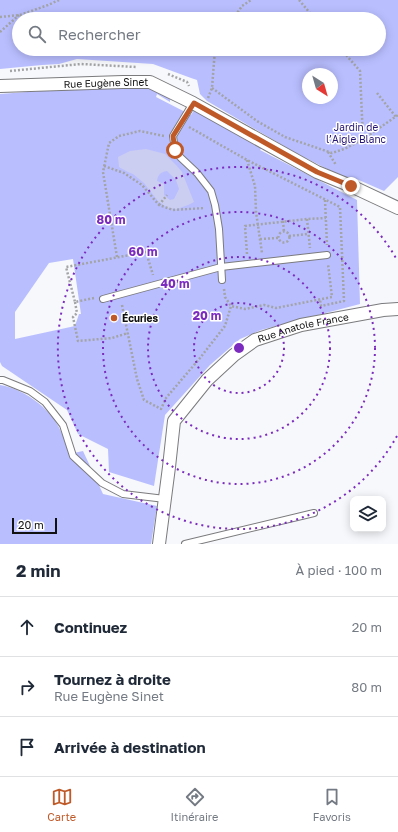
<!DOCTYPE html>
<html lang="fr">
<head>
<meta charset="utf-8">
<style>
	:root { --surface:#fff; --page:#f2f2f3; --text:#1f2937; --muted:#747a83; --line:#e0e1e3; --accent:#bf5a28 }
	body { margin:0; font-family:"Golos Text",sans-serif; background:var(--page); color:var(--text) }
	.controls { position:absolute; right:12px; bottom:12px; display:grid; overflow:hidden; border-radius:8px; box-shadow:0 2px 10px #0003 }
	.controls button { width:36px; height:36px; display:grid; place-items:center; padding:0; border:0; border-bottom:1px solid var(--line); background:var(--surface); color:var(--text); font:20px sans-serif }
	.compass { position:absolute; left:302px; top:68px; width:36px; height:36px; border-radius:50%; background:var(--surface); box-shadow:0 2px 10px #0003; rotate:143deg }
	.scale { position:absolute; left:12px; bottom:10px; width:45px; box-sizing:border-box; padding-left:4px; border:2px solid #111112; border-top:0; font-size:11px; line-height:14px; white-space:nowrap; color:#111112; -webkit-text-stroke:3px #fff; paint-order:stroke }
	.stop { position:absolute; width:12px; height:12px; margin:-9px; border:3px solid #bf5a28; border-radius:50%; background:#fff }
	.stop.end { background:#bf5a28; border-color:#fff; box-shadow:0 1px 4px #0008 }
	.list { margin:0; padding:0; list-style:none }
	h2 { display:flex; justify-content:space-between; align-items:center; height:52px; margin:0; padding:0 16px; font-size:17px }
	h2 small { font-size:13px; font-weight:400; color:var(--muted) }
	.list li { display:grid; grid-template-columns:26px 1fr auto; gap:12px; align-items:center; box-sizing:border-box; height:60px; padding:0 16px; border-top:1px solid var(--line) }
	.list b { display:block; font-size:15px; white-space:nowrap }
	.list p { margin:0; font-size:13px; white-space:nowrap; color:var(--muted) }
	.list em { font-size:13px; font-style:normal; color:var(--muted) }
	.icon { flex:none; width:22px; height:22px; fill:none; stroke:currentColor; stroke-width:2; stroke-linecap:round; stroke-linejoin:round }
	.map { position:relative; flex:none; width:398px; height:544px; overflow:hidden }
	.search { position:absolute; background:var(--surface); box-shadow:0 2px 10px #0003; left:12px; right:12px; top:12px; height:44px; display:flex; align-items:center; gap:10px; box-sizing:border-box; padding:0 14px; border-radius:22px; color:var(--muted); font-size:15px }
	.sheet { height:232px; background:var(--surface) }
	nav { display:flex; justify-content:space-around; align-items:center; box-sizing:border-box; height:56px; border-top:1px solid var(--line); background:var(--surface); font-size:11px; color:var(--muted) }
	nav a { display:grid; justify-items:center; gap:2px }
	nav .on { color:var(--accent) }
	.map>svg:first-child { display:block }
</style>
</head>
<body>
<div class="map">
<svg width="398" height="544" viewBox="0 0 398 544">
	<rect width="100%" height="100%" fill="#f7f8fb"/>
	<g fill="#b9beff" fill-rule="evenodd">
		<path d="M0 0H398V177L384 191 352 177H343L294 152 207 101 200 94 197 80V63V80L191 78 153 64 77 59 59 64 42 65 0 69ZM19 19H379V49H19ZM308 74H332V98H308Z"/>
		<path d="M150 86 170 96V102L157 94 156 97 191 115 196 107 263 146 260 150 357 200 360 304 261 330 240 339 210 365 165 415 154 486 109 472 108 449 78 434 67 410 2 366 0 362V94L67 89H89L96 87ZM73 259 81 314H79L75 326 15 339V312L49 263Z"/>
		<path d="M0 385C27 390 53 410 63 436 65 441 67 448 69 454L83 451 103 494 157 506 151 544H0Z"/>
	</g>
	<path fill="#cbcef0" fill-rule="evenodd" d="M146 149 165 154 177 166 182 172 194 202 188 205 177 209 168 208 158 201 144 183 133 174 128 172 119 167 118 157 130 151ZM167 171 176 180 179 189 174 199 170 200 164 195V184L157 181C158 175 160 172 167 171Z"/>
	<g fill="none" stroke-linecap="round" stroke-linejoin="round">
		<defs>
			<g id="lane">
				<path d="M193 103 173 136 175 150 180 157 197 173 211 191 215 205 219 229 222 280"/>
				<path d="M103 299 221 267 327 255"/>
				<path d="M0 380H3L30 391 45 402 63 425 73 456 102 483 123 494 165 499"/>
				<path d="M185 544 314 513"/>
			</g>
			<g id="street">
				<path id="s1" d="M0 86 123 82H150L193 103 317 172 351 186 398 208"/>
				<path id="s2" d="M159 544 169 467 174 421 207 380 234 355 255 340 301 325 383 310 398 309"/>
			</g>
		</defs>
		<use href="#lane" stroke="#7b7b7e" stroke-width="8"/>
		<use href="#street" stroke="#7b7b7e" stroke-width="14"/>
		<g stroke="#a3a4a6" stroke-width="2.5" stroke-dasharray="2 2" stroke-linecap="butt">
			<path d="M299 0 315 19"/>
			<path d="M0 17 20 15 48 5 59 0"/>
			<path d="M233 19 242 6 251 0"/>
			<path d="M0 32 19 15"/>
			<path d="M341 49 360 71 363 139"/>
			<path d="M10 71 81 64 136 67"/>
			<path d="M168 74 187 82 189 86"/>
			<path d="M212 88 257 121 285 137 332 153 344 149 362 140 398 115"/>
			<path d="M377 93 396 117"/>
			<path d="M208 98 212 88 215 49"/>
			<path d="M189 127 247 160 340 207 344 301 321 306 320 300"/>
			<path d="M328 152 336 165"/>
			<path d="M247 160 255 186 256 212 262 253"/>
			<path d="M104 166 124 173 142 185 159 205 173 210 205 208"/>
			<path d="M325 200 327 245"/>
			<path d="M159 205 167 195"/>
			<path d="M307 219 310 248"/>
			<path d="M283 221 284 232"/>
			<circle cx="284" cy="237" r="5.5"/>
			<path d="M289 236 308 234"/>
			<path d="M260 239 278 238"/>
			<path d="M247 254 245 226 307 219 326 218"/>
			<path d="M117 257 103 172 109 143 119 136 140 131 164 136"/>
			<path d="M224 289 225 297 231 306 245 309 264 305 276 308 332 297 328 264"/>
			<path d="M94 298 75 302 66 267 146 252 153 275"/>
			<path d="M75 302 77 313 73 317 78 341 112 338 128 333"/>
			<path d="M122 305 137 379 144 400 161 409 166 398 200 358 225 326 231 306"/>
		</g>
		<use href="#lane" stroke="#fff" stroke-width="6"/>
		<use href="#street" stroke="#fff" stroke-width="12"/>
	</g>
	<g fill="none" stroke-linecap="round" stroke-linejoin="round">
		<path stroke="#bf5a28" stroke-width="5" d="M175 150 173 136 194 103 317 172 351 186"/>
	</g>
	<g fill="none" stroke="#7b2cbf" stroke-width="2" stroke-dasharray="2 4">
		<circle cx="239" cy="348" r="45"/>
		<circle cx="239" cy="348" r="91"/>
		<circle cx="239" cy="348" r="136"/>
		<path d="M397 436A181 181 0 1 1 397 260"/>
	</g>
	<circle fill="#bf5a28" stroke="#fff" stroke-width="1.5" cx="114" cy="318" r="4"/>
	<g text-anchor="middle" dominant-baseline="central" stroke-width="3" stroke-linejoin="round" paint-order="stroke">
		<g font-size="10" fill="#111112" stroke="#fff">
			<text stroke="none"><textPath href="#s1" startOffset="106">Rue Eugène Sinet</textPath></text>
			<text stroke="none"><textPath href="#s2" startOffset="289">Rue Anatole France</textPath></text>
		</g>
		<g font-size="10" fill="#271674" stroke="#fff">
			<text x="356" y="127">Jardin de<tspan x="356" dy="12">l’Aigle Blanc</tspan></text>
		</g>
		<g font-size="10" font-weight="bold" fill="#111112" stroke="#fff" text-anchor="start">
			<text x="122" y="318">Écuries</text>
		</g>
	</g>
	<circle cx="239" cy="348" r="6" fill="#7b2cbf" stroke="#fff" stroke-width="2"/>
	<g font-size="12" text-anchor="middle" font-weight="bold" fill="#7b2cbf" stroke="#fff" stroke-width="3" stroke-linejoin="round" paint-order="stroke">
		<text x="111" y="224">80 m</text>
		<text x="143" y="256">60 m</text>
		<text x="175" y="288">40 m</text>
		<text x="207" y="320">20 m</text>
	</g>
</svg>
<div class="controls">
<button><svg class="icon" aria-label="layers" viewBox="0 0 24 24"><path d="M12 4l9 5-9 5-9-5zM3 14l9 5 9-5"/></svg></button>
</div>
<svg class="compass" viewBox="-18 -18 36 36"><path d="M0-13l5 13h-10z" fill="#e53935"/><path d="M0 13l5-13h-10z" fill="#747a83"/></svg>
<div class="scale">20 m</div>
<div class="stop" style="left:175px;top:150px"></div>
<div class="stop end" style="left:351px;top:186px"></div>
<div class="search"><svg class="icon" aria-label="search" viewBox="0 0 24 24"><circle cx="10" cy="10" r="6"/><path d="M15 15l6 6"/></svg>Rechercher</div>
</div>
<section class="sheet">
<h2>2 min<small>À pied · 100 m</small></h2>
<ul class="list">
<li><svg class="icon" aria-label="ahead" viewBox="0 0 24 24"><path d="M12 20V5M6 11l6-6 6 6"/></svg><div><b>Continuez</b></div><em>20 m</em></li>
<li><svg class="icon" aria-label="right" viewBox="0 0 24 24"><path d="M7 20v-9h11M14 6l5 5-5 5"/></svg><div><b>Tournez à droite</b><p>Rue Eugène Sinet</p></div><em>80 m</em></li>
<li><svg class="icon" aria-label="arrive" viewBox="0 0 24 24"><path d="M6 21V4h12l-3 4 3 4H6"/></svg><div><b>Arrivée à destination</b></div></li>
</ul>
</section>
<nav>
<a class="on"><svg class="icon" aria-label="map" viewBox="0 0 24 24"><path d="M3 6l6-2 6 2 6-2v14l-6 2-6-2-6 2zM9 4v14M15 6v14"/></svg>Carte</a>
<a><svg class="icon" aria-label="directions" viewBox="0 0 24 24"><path d="M12 3l9 9-9 9-9-9zM9 14v-3h6M13 9l2 2-2 2"/></svg>Itinéraire</a>
<a><svg class="icon" aria-label="saved" viewBox="0 0 24 24"><path d="M7 4h10v16l-5-4-5 4z"/></svg>Favoris</a>
</nav>
</body>
</html>
